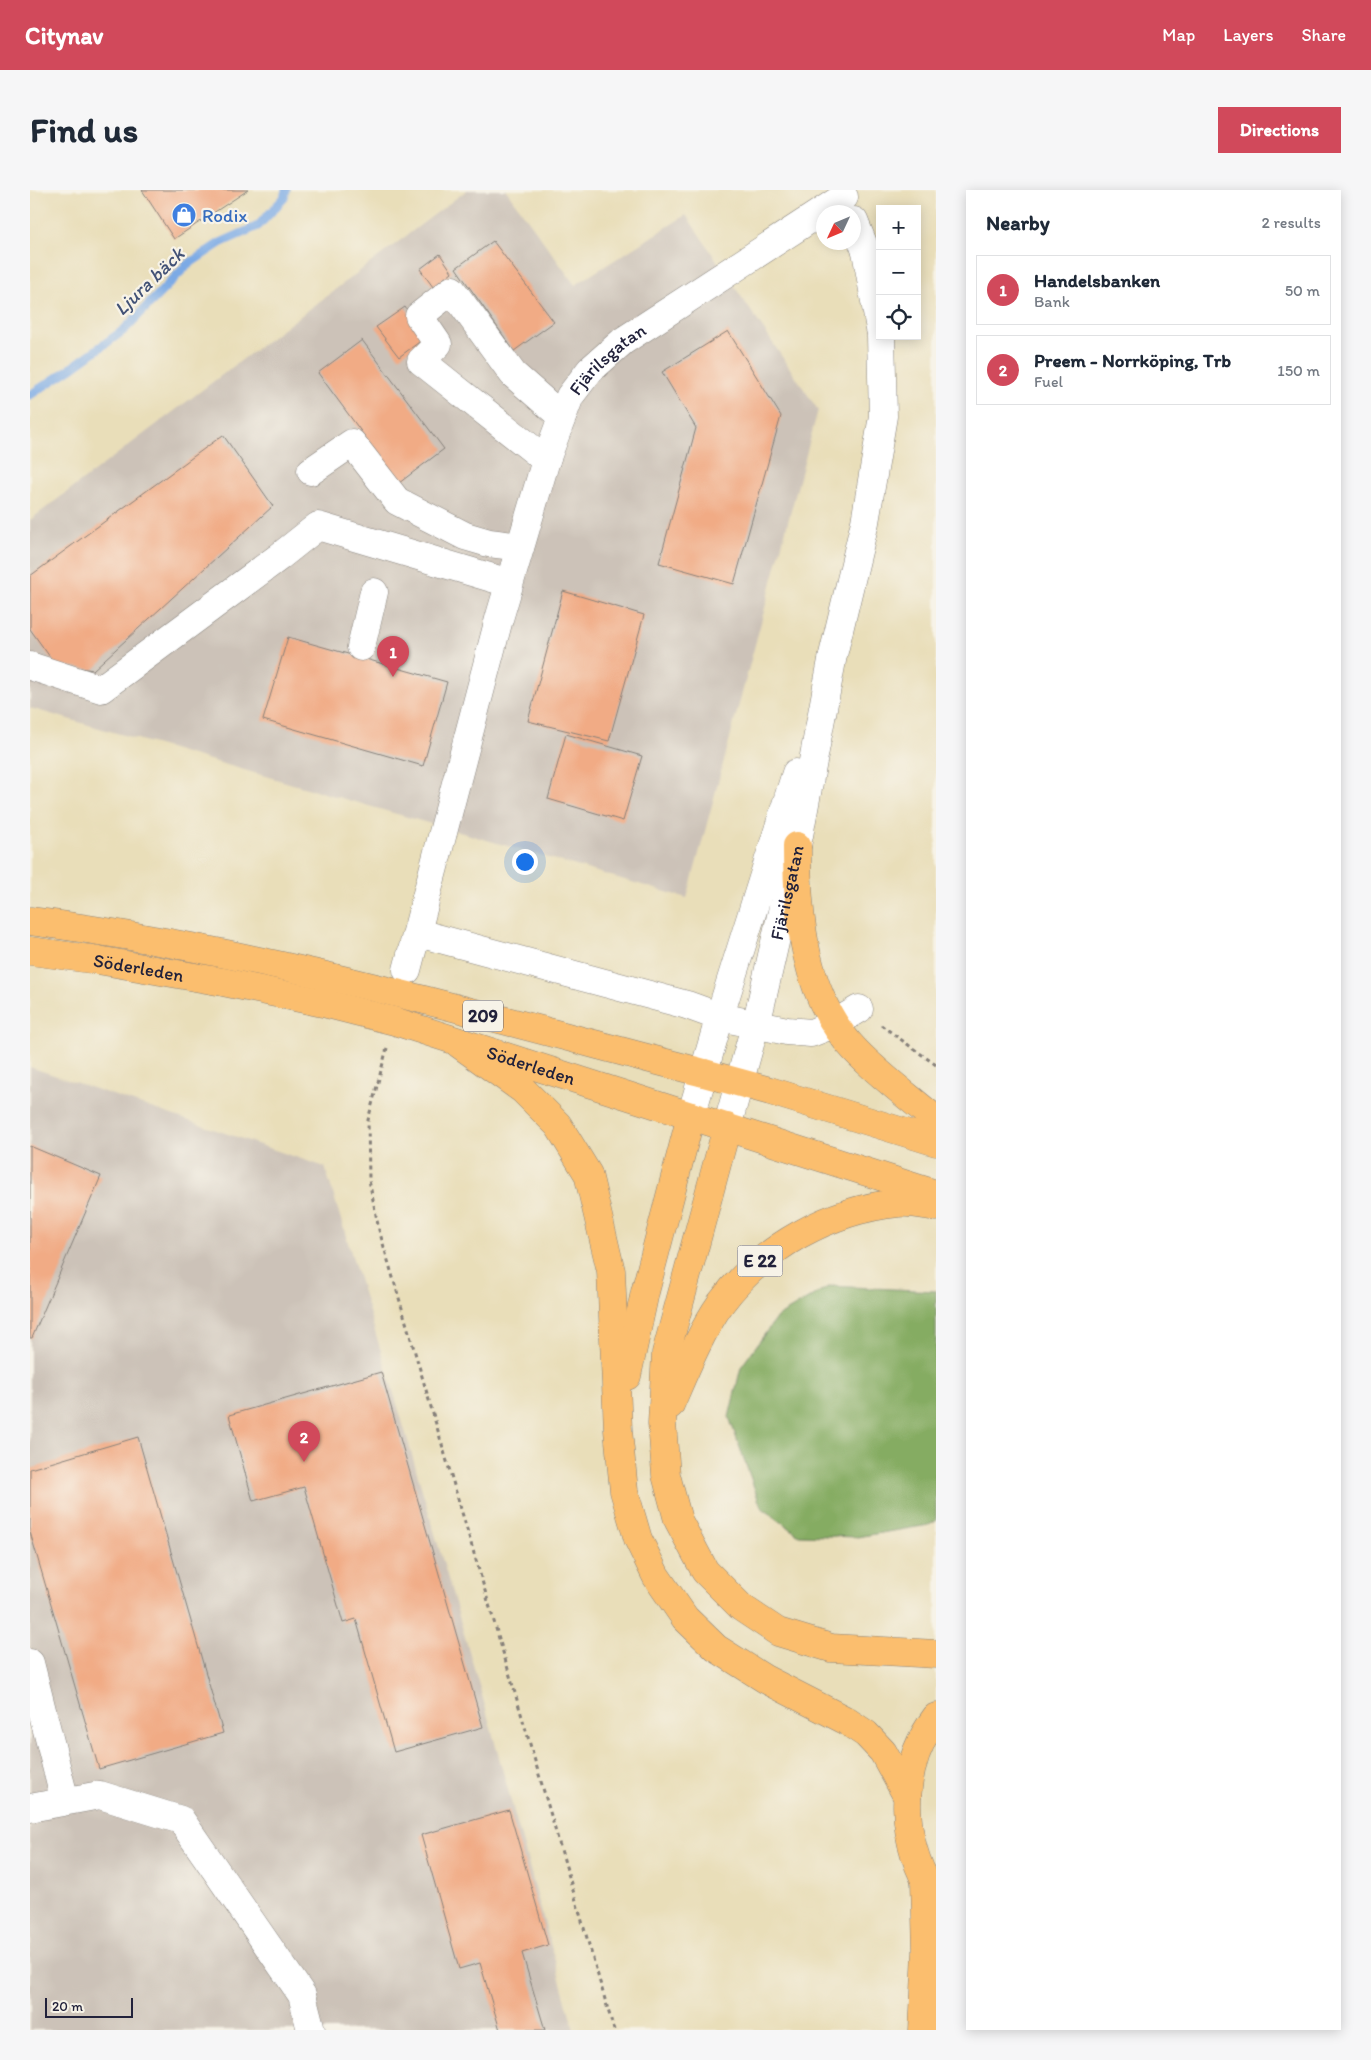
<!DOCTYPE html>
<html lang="en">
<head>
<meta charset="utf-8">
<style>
	:root { --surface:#fff; --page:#f6f6f7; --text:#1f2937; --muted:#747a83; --line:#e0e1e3; --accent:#d1495b }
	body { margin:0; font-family:Itim,sans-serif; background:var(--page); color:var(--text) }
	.controls { position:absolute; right:15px; top:15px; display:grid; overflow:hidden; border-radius:0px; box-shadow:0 2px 12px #0003 }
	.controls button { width:45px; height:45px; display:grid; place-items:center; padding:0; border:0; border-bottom:1px solid var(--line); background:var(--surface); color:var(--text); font:25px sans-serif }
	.compass { position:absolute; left:786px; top:15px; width:45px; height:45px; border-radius:50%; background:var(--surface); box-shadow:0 2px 12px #0003; rotate:226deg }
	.scale { position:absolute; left:15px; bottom:12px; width:88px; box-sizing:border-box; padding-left:5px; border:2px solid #22223b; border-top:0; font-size:14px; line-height:18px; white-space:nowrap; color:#22223b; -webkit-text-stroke:4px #f7f3e8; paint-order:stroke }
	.you { position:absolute; left:494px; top:671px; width:18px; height:18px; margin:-12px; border:4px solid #fff; border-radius:50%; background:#1a73e8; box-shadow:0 0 0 8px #1a73e833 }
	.badge { display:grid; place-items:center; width:32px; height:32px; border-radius:50%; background:var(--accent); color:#fff; font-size:16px; font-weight:700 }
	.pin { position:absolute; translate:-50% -41px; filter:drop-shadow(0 1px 2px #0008) }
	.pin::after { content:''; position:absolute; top:26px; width:18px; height:15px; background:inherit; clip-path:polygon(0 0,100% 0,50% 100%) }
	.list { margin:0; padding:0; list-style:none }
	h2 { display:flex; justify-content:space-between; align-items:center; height:65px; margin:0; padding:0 20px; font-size:21px }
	h2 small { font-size:16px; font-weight:400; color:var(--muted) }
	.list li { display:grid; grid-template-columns:32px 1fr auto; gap:15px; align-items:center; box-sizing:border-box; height:70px; margin:0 10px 10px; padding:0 10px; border:1px solid var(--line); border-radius:0px }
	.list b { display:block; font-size:19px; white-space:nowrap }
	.list p { margin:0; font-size:16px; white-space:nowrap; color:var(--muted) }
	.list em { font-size:16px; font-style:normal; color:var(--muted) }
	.icon { flex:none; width:28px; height:28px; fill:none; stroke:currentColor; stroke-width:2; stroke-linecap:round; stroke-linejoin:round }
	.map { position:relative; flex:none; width:906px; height:1840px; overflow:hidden; border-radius:0px }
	header { display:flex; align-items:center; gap:30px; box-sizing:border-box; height:70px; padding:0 25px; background:var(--accent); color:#fff }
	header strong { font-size:24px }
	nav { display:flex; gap:28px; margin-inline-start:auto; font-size:18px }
	.intro { display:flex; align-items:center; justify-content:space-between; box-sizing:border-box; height:120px; padding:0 30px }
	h1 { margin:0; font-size:35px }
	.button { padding:12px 22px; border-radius:0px; background:var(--accent); color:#fff; font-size:18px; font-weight:700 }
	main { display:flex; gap:30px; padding:0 30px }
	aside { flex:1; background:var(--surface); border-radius:0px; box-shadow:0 2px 12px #0003 }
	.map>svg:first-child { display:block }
</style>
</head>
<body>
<header>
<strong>Citynav</strong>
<nav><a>Map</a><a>Layers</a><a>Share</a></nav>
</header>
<div class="intro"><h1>Find us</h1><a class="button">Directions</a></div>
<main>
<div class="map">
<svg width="906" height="1840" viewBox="0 0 906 1840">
	<rect width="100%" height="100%" fill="#f7f3e8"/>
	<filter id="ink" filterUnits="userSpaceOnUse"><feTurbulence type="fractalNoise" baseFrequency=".02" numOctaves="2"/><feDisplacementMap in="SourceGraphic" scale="10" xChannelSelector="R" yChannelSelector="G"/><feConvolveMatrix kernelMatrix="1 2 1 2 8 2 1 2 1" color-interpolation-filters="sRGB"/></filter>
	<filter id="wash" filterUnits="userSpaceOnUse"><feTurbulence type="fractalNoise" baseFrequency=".0096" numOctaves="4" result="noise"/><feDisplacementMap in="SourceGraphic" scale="20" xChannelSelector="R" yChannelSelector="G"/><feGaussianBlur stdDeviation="1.12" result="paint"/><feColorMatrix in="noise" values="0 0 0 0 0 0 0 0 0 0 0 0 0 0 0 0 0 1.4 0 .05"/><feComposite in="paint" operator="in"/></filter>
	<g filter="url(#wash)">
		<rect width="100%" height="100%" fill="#e9deb9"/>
		<g fill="#ccc2b8">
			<path d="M437 0H476L545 95 656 25 788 220 657 708 0 518V330Z"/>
			<path d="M0 877 295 977 370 1224 453 1509 544 1840H0Z"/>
		</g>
		<path fill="#85ac62" stroke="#54674e" d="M800 1096 906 1101V1331L899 1335 827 1347 769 1345 731 1317 699 1227 711 1177 747 1127Z"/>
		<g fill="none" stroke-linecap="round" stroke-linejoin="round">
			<path stroke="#7caae5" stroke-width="9" d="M0 205 40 179 94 140 157 75 190 53 228 36 254 8 256 0"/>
		</g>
		<g id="blocks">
			<g fill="#f1ab85">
				<path d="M112 0H218L144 49Z"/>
				<path d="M463 51 524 132 484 161 426 78Z"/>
				<path d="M410 64 422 82 403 97 390 79Z"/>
				<path d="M375 117 396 147 369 167 346 137Z"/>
				<path d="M698 141 751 226 704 394 629 373 666 238 632 182Z"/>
				<path d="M332 150 414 259 369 293 288 183Z"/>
				<path d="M193 245 243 316 63 480 25 474 0 439V386Z"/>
				<path d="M533 401 614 425 579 551 498 531Z"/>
				<path d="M258 447 417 492 393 576 233 530Z"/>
				<path d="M536 544 612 566 593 631 518 609Z"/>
				<path d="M0 956 71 986 2 1148H0Z"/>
				<path d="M351 1182 453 1537 364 1562 326 1429 313 1433 274 1297 223 1311 199 1225Z"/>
				<path d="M108 1247 193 1543 69 1579 0 1342V1279Z"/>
				<path d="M479 1620 518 1755 492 1763 515 1840H470L450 1773 429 1779 391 1645Z"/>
			</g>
		</g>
	</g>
	<g filter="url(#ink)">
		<use href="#blocks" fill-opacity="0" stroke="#86807a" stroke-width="1"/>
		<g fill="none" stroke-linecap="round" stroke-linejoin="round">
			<defs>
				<g id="minor">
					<path d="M824 31 836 61 850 139"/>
					<path d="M516 270 391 171 408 154 389 126 422 100 483 184 532 227"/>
					<path d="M281 281 322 253 367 311 435 346 459 353 490 357"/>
					<path d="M331 457 344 402"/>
					<path d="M0 476 71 499 249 367 288 336 479 393"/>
					<path d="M388 743 657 815 690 827 757 841 781 843 804 834 829 819"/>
					<path id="s1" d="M377 780 469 429 516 270 540 206 560 180 593 151 814 7"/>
					<path d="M661 926 695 809 766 583"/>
					<path id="s2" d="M697 937 730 818 767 656 803 465 835 332 853 226 851 146"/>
					<path d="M0 1473 35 1611"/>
					<path d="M0 1618 70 1605 151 1630 272 1805 281 1840"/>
				</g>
				<g id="major">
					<path d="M0 731C229 760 451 825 674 883"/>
					<path id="s3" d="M0 761 68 770 193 792 293 813 364 831 661 926"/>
					<path d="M893 1840 897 1762 895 1691"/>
				</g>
				<g id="highway">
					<path d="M767 656C767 726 774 807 825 860 850 886 879 907 906 930"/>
					<path d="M429 854 493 900 528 935 558 984 581 1081 588 1240 594 1301 608 1349 626 1386 655 1428 686 1458 735 1489 815 1530 836 1544 853 1562 877 1606"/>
					<path d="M674 883 740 901 906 952"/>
					<path d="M697 937 636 1163 632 1233 636 1285 648 1330 675 1381 712 1418 748 1442 801 1458 906 1464"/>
					<path d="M597 1186 615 1102 661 926 906 1004"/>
					<path d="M640 1215C654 1183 671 1141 691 1113 733 1057 799 1020 868 1013 880 1012 894 1015 906 1017"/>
					<path d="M906 1527C865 1582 870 1653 906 1709"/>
				</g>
			</defs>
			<use href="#minor" stroke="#86807a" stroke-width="29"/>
			<use href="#major" stroke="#86807a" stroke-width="29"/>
			<use href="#highway" stroke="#86807a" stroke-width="29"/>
			<g stroke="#86807a" stroke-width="3" stroke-dasharray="4 4" stroke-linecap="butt">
				<path d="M851 835 906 875"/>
				<path d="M357 858 338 930 339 990 349 1040 584 1840"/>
			</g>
			<use href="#minor" stroke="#fff" stroke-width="28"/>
			<use href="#major" stroke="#fbbe6e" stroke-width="28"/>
			<use href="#highway" stroke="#fbbe6e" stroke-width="28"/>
		</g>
	</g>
	<defs>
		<symbol id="shop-disc" viewBox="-11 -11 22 22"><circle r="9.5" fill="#3f7fe0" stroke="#f7f3e8"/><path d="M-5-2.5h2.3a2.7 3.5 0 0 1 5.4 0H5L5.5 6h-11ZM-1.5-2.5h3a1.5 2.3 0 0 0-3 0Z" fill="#fff"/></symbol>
	</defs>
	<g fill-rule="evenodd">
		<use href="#shop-disc" x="140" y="11" width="28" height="28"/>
	</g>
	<g text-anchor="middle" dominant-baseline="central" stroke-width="4.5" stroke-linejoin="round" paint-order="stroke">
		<g fill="#f7f3e8" stroke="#62616f" stroke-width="1">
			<rect x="433" y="810.5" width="40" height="31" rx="4"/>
			<rect x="707.5" y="1055.5" width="45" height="31" rx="4"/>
		</g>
		<g font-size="18" font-weight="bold" fill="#22223b">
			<text x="453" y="826">209</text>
			<text x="730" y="1071">E 22</text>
		</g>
		<g font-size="19" fill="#366cbe" stroke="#f7f3e8" text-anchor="start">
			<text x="172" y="25">Rodix</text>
		</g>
		<g font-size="19" fill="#22223b" stroke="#f7f3e8">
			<text stroke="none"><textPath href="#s1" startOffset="650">Fjärilsgatan</textPath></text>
			<text stroke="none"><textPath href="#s2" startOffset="242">Fjärilsgatan</textPath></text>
			<text stroke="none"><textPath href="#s3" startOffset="110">Söderleden</textPath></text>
			<text stroke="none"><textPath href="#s3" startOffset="515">Söderleden</textPath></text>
		</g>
		<g font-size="20" font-style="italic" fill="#425276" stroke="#f7f3e8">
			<text transform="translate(119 91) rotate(-44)">Ljura bäck</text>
		</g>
	</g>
</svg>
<div class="controls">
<button>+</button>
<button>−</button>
<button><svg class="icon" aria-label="locate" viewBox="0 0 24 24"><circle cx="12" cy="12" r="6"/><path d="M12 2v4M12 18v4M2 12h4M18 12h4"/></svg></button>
</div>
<svg class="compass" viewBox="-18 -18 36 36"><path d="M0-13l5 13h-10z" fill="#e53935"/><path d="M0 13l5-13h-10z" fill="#747a83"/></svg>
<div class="scale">20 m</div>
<div class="you"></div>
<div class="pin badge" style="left:363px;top:487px">1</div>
<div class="pin badge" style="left:274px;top:1272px">2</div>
</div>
<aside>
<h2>Nearby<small>2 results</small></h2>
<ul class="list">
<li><span class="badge">1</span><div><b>Handelsbanken</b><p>Bank</p></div><em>50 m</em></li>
<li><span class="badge">2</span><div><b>Preem - Norrköping, Trb</b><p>Fuel</p></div><em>150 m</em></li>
</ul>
</aside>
</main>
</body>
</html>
